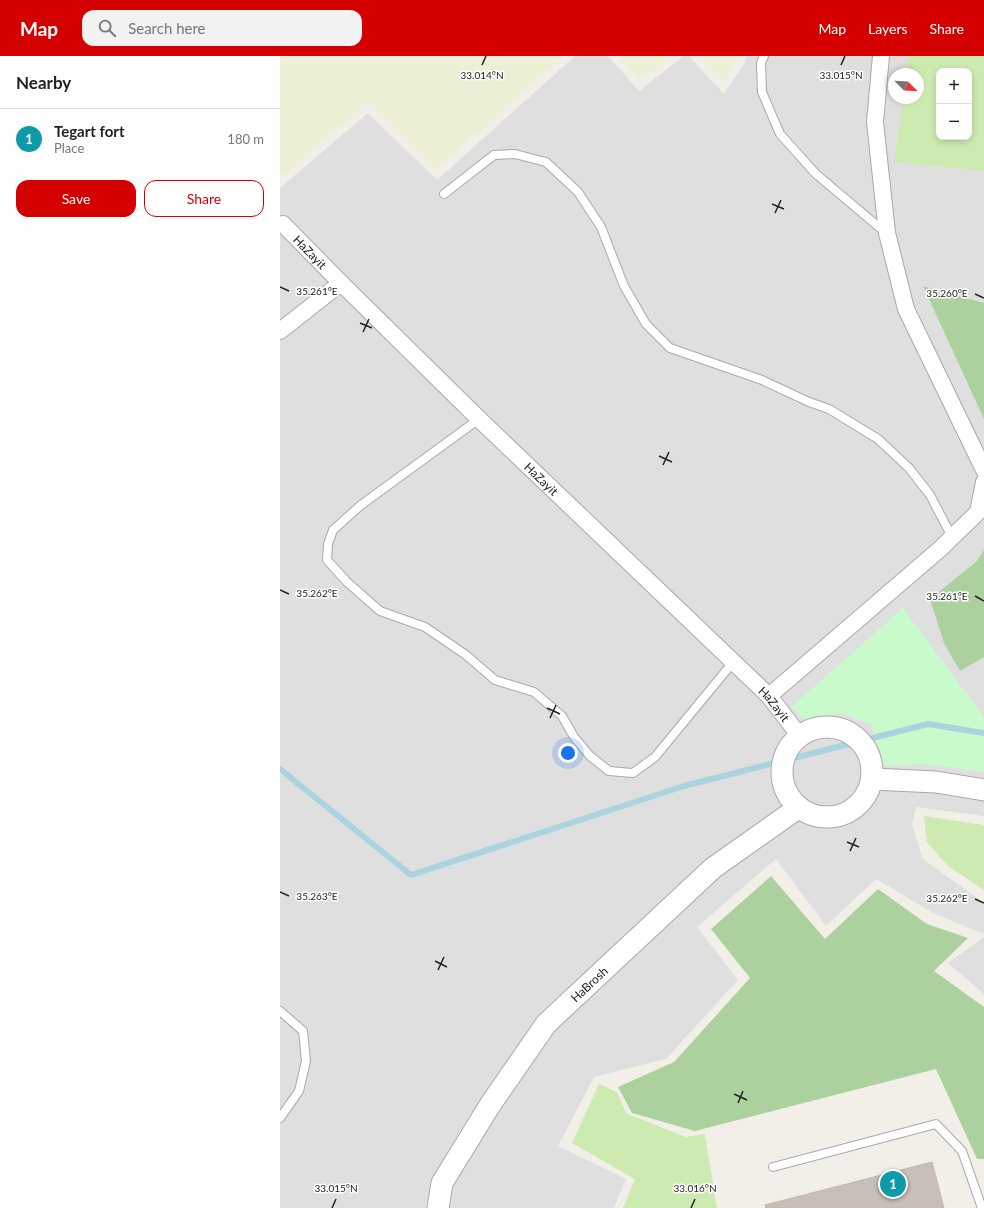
<!DOCTYPE html>
<html lang="en">
<head>
<meta charset="utf-8">
<style>
	:root { --surface:#fff; --page:#f2f2f2; --text:#222; --muted:#767676; --line:#e0e0e0; --accent:#d40000 }
	body { margin:0; font-family:Lato,sans-serif; background:var(--page); color:var(--text) }
	.controls { position:absolute; right:12px; top:12px; display:grid; overflow:hidden; border-radius:8px; box-shadow:0 2px 6px #0003 }
	.controls button { width:36px; height:36px; display:grid; place-items:center; padding:0; border:0; border-bottom:1px solid var(--line); background:var(--surface); color:var(--text); font:20px sans-serif }
	.compass { position:absolute; left:608px; top:12px; width:36px; height:36px; border-radius:50%; background:var(--surface); box-shadow:0 2px 6px #0003; rotate:114deg }
	.you { position:absolute; left:288px; top:697px; width:14px; height:14px; margin:-10px; border:3px solid #fff; border-radius:50%; background:#1a73e8; box-shadow:0 0 0 6px #1a73e833 }
	.badge { display:grid; place-items:center; width:26px; height:26px; border-radius:50%; background:var(--accent); color:#fff; font-size:13px; font-weight:700 }
	.pin { position:absolute; translate:-50% -50%; border:2px solid #fff; box-shadow:0 1px 4px #0006 }
	.list { margin:0; padding:0; list-style:none }
	h2 { display:flex; justify-content:space-between; align-items:center; height:52px; margin:0; padding:0 16px; font-size:17px }
	h2 small { font-size:13px; font-weight:400; color:var(--muted) }
	.list li { display:grid; grid-template-columns:26px 1fr auto; gap:12px; align-items:center; box-sizing:border-box; height:60px; padding:0 16px; border-top:1px solid var(--line) }
	.list b { display:block; font-size:15px; white-space:nowrap }
	.list p { margin:0; font-size:13px; white-space:nowrap; color:var(--muted) }
	.list em { font-size:13px; font-style:normal; color:var(--muted) }
	.actions { display:flex; gap:8px; padding:12px 16px }
	.actions a { flex:1; padding:9px 0; border:1px solid var(--accent); border-radius:12px; text-align:center; font-size:14px; color:var(--accent) }
	.actions .main { background:var(--accent); color:#fff }
	.icon { flex:none; width:22px; height:22px; fill:none; stroke:currentColor; stroke-width:2; stroke-linecap:round; stroke-linejoin:round }
	.map { position:relative; flex:none; width:704px; height:1152px; overflow:hidden }
	header { display:flex; align-items:center; gap:24px; box-sizing:border-box; height:56px; padding:0 20px; background:var(--accent); color:#fff }
	header strong { font-size:19px }
	nav { display:flex; gap:22px; margin-inline-start:auto; font-size:14px }
	.search { width:280px; height:36px; background:var(--page); display:flex; align-items:center; gap:10px; box-sizing:border-box; padding:0 14px; border-radius:12px; color:var(--muted); font-size:15px }
	main { display:flex }
	aside { flex:1; background:var(--surface) }
	.map>svg:first-child { display:block }
</style>
</head>
<body>
<header>
<strong>Map</strong>
<div class="search"><svg class="icon" aria-label="search" viewBox="0 0 24 24"><circle cx="10" cy="10" r="6"/><path d="M15 15l6 6"/></svg>Search here</div>
<nav><a>Map</a><a>Layers</a><a>Share</a></nav>
</header>
<main>
<aside>
<h2>Nearby<small></small></h2>
<ul class="list">
<li><span class="badge" style="background:#0f9aa8">1</span><div><b>Tegart fort</b><p>Place</p></div><em>180 m</em></li>
</ul>
<div class="actions"><a class="main">Save</a><a>Share</a></div>
</aside>
<div class="map">
<svg width="704" height="1152" viewBox="0 0 704 1152">
	<rect width="100%" height="100%" fill="#f2efe9"/>
	<g fill="#e0dfdf" fill-rule="evenodd">
		<path d="M295 0H328L359 35 404 0H409L444 38 464 8 467 0H704V760L636 751 632 769 643 803 704 847V878L653 857 596 823 546 870 496 803 417 871 458 924 386 1003 314 1021 278 1090 346 1123 334 1152H0V132L88 57 157 124ZM659 15H689V81H659ZM614 18H638V42H614Z"/>
		<path d="M704 881V938L668 907Z"/>
	</g>
	<g fill="#eef0d5">
		<path d="M0 0H283L157 113 88 46 0 121Z"/>
		<path d="M338 0H390L360 24Z"/>
		<path d="M420 0H459L443 25Z"/>
	</g>
	<g fill="#cdebb0" fill-rule="evenodd">
		<path d="M629 0H704V115L614 106 623 42H638V18H626ZM659 15H689V81H659Z"/>
		<path d="M644 760 704 769V834L668 810 647 786Z"/>
		<path d="M319 1028 337 1036 346 1057 406 1081 425 1078 437 1152H343L355 1123 292 1087Z"/>
	</g>
	<g fill="#add19e">
		<path d="M643 230 704 247V363Z"/>
		<path d="M704 494V601L680 615 664 587 650 543 697 505Z"/>
		<path d="M491 820 545 883 598 833 647 868 688 882 654 915 704 951V1103H697L656 1013 415 1075 352 1057 338 1031 394 1006 470 922 431 873Z"/>
	</g>
	<path fill="#c8facc" d="M623 552 704 661V716L644 708 604 710 591 668 560 657 526 664 511 651Z"/>
	<g fill="none" stroke-linecap="round" stroke-linejoin="round">
		<path stroke="#aad3df" stroke-width="6" d="M0 713 131 819 404 730 648 668 704 677"/>
	</g>
	<path fill="#c7bfb8" stroke="#c4b6ab" d="M652 1106 664 1152H486L485 1149Z"/>
	<g fill="none" stroke-linecap="round" stroke-linejoin="round">
		<defs>
			<g id="service">
				<path d="M484 0 481 7 482 36 500 78 536 118 606 177"/>
				<path d="M164 138 214 99 235 98 266 106 298 136 321 171 344 230 366 268 390 292 482 324 529 346 549 353 598 383 629 412 650 439 672 481"/>
				<path d="M199 363 81 449 53 474 48 488 47 504 67 526 100 555 145 571 186 599 215 624 254 636 282 660 294 681 310 700 329 715 353 717 375 701 454 605"/>
				<path d="M0 955 23 975 26 1005 19 1035 0 1062"/>
				<path d="M493 1111 656 1068 682 1095 702 1152"/>
			</g>
			<g id="minor">
				<path d="M601 0 595 66 607 177 626 253 704 414"/>
				<path id="s1" d="M3 168 61 227 199 363 489 640 519 679"/>
				<path d="M0 275 61 227"/>
				<path d="M489 640 660 493 698 456 704 426"/>
			</g>
			<g id="tertiary">
				<circle cx="547" cy="716" r="45"/>
				<path d="M592 723 656 726 704 734"/>
				<path id="s2" d="M158 1152 162 1127 210 1049 266 968 433 812 518 752"/>
			</g>
		</defs>
		<use href="#service" stroke="#a9a9a9" stroke-width="10"/>
		<use href="#minor" stroke="#a9a9a9" stroke-width="18"/>
		<use href="#tertiary" stroke="#a9a9a9" stroke-width="23"/>
		<use href="#service" stroke="#fff" stroke-width="8"/>
		<use href="#minor" stroke="#fff" stroke-width="16"/>
		<use href="#tertiary" stroke="#fff" stroke-width="21"/>
	</g>
	<path fill="none" stroke="#222" stroke-width="1.5" d="M202 9 206 0M561 9 565 0M492 148 504 153M495 157 501 144M0 231 9 235M695 238 704 242M80 267 92 272M83 276 89 263M379 400 392 406M383 409 389 396M0 534 9 538M695 540 704 545M267 652 280 658M270 662 276 649M567 786 579 791M570 795 576 782M0 836 9 840M695 843 704 847M155 905 167 911M158 914 164 901M454 1038 467 1044M458 1047 463 1035M52 1152 56 1143M411 1152 415 1143"/>
	<g text-anchor="middle" dominant-baseline="central" stroke-width="3" stroke-linejoin="round" paint-order="stroke">
		<g font-size="12" fill="#222" stroke="#fff">
			<text stroke="none"><textPath href="#s1" startOffset="39">HaZayit</textPath></text>
			<text stroke="none"><textPath href="#s1" startOffset="363">HaZayit</textPath></text>
			<text stroke="none"><textPath href="#s1" startOffset="687">HaZayit</textPath></text>
			<text stroke="none"><textPath href="#s2" startOffset="274">HaBrosh</textPath></text>
		</g>
	</g>
	<g font-size="10" text-anchor="middle" fill="#222" stroke="#fff" stroke-width="3" stroke-linejoin="round" paint-order="stroke">
		<text x="202" y="23">33.014°N</text>
		<text x="561" y="23">33.015°N</text>
		<text x="37" y="239">35.261°E</text>
		<text x="667" y="241">35.260°E</text>
		<text x="37" y="541">35.262°E</text>
		<text x="667" y="544">35.261°E</text>
		<text x="37" y="844">35.263°E</text>
		<text x="667" y="846">35.262°E</text>
		<text x="56" y="1136">33.015°N</text>
		<text x="415" y="1136">33.016°N</text>
	</g>
</svg>
<div class="controls">
<button>+</button>
<button>−</button>
</div>
<svg class="compass" viewBox="-18 -18 36 36"><path d="M0-13l5 13h-10z" fill="#e53935"/><path d="M0 13l5-13h-10z" fill="#767676"/></svg>
<div class="you"></div>
<div class="pin badge" style="left:613px;top:1128px;background:#0f9aa8">1</div>
</div>
</main>
</body>
</html>
